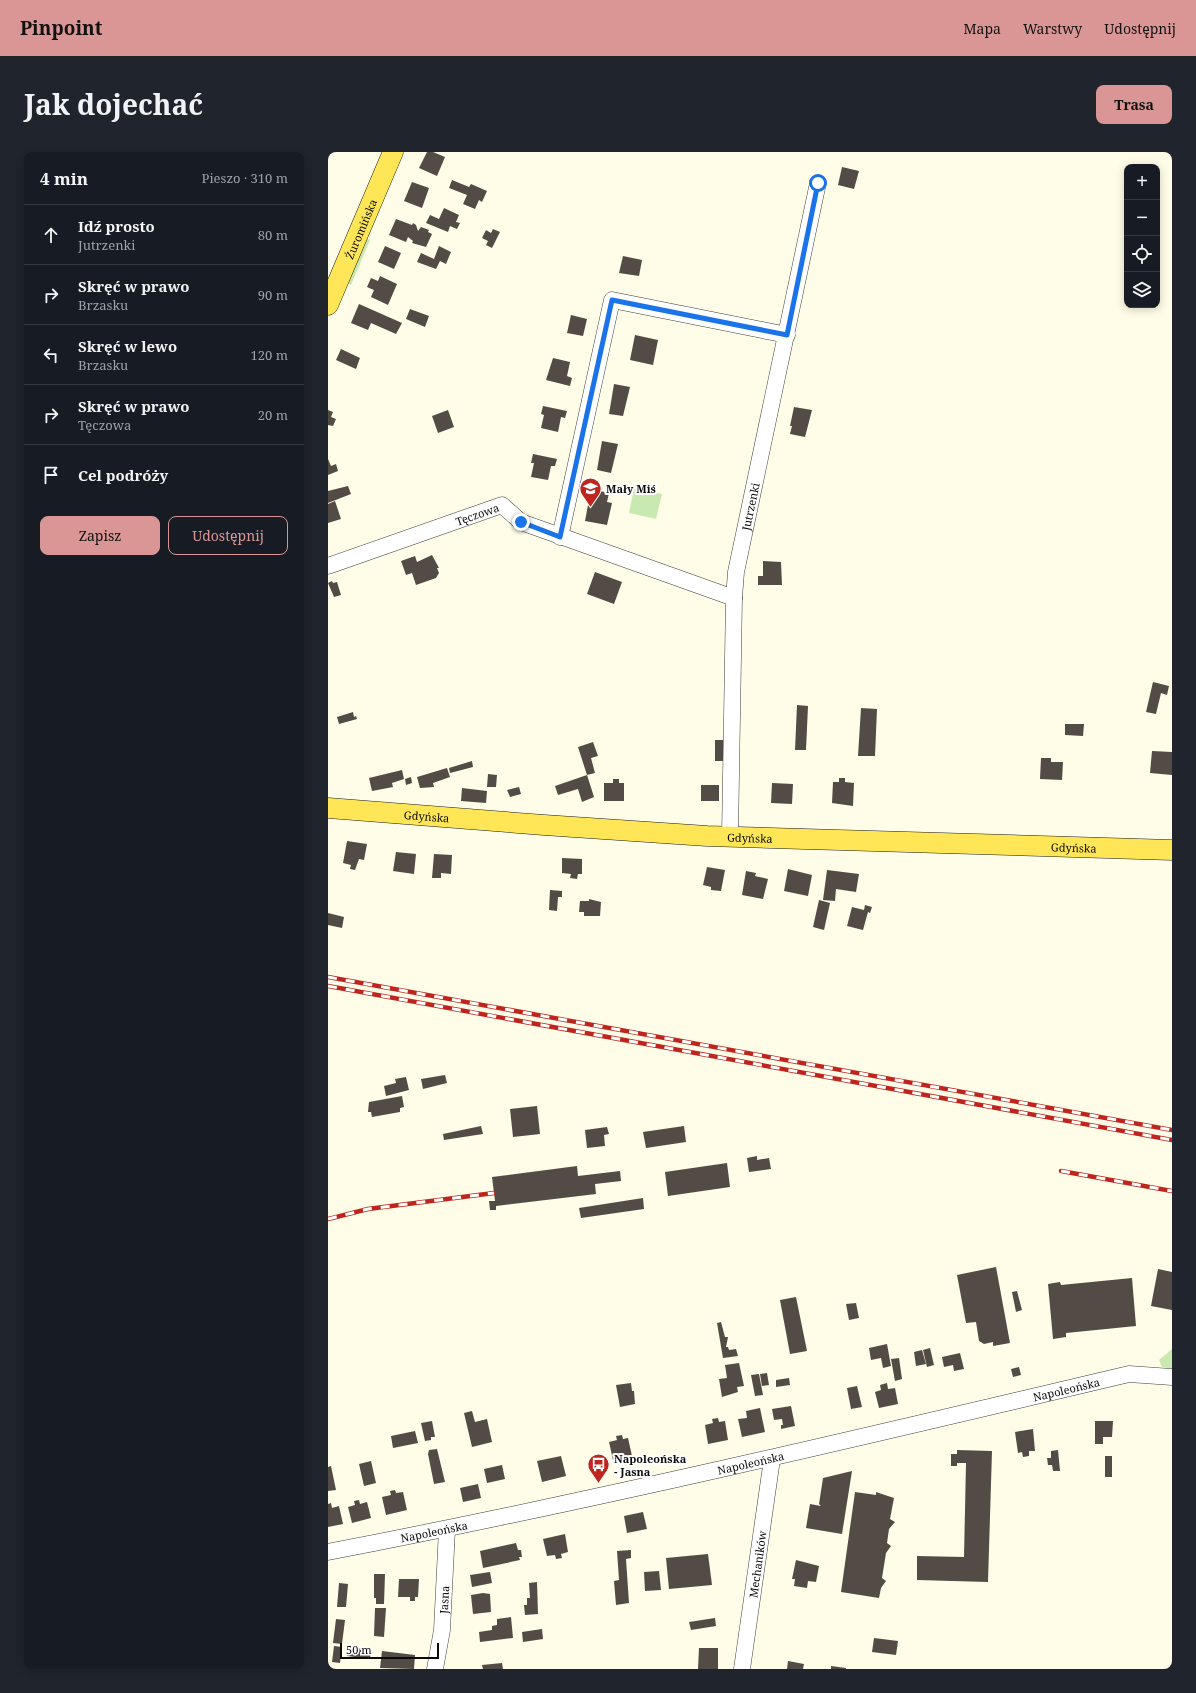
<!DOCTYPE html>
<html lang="pl">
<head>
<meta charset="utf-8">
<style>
	:root { --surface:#171b24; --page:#20242c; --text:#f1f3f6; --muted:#9ea1a6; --line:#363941; --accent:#da9695 }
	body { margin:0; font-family:"Noto Serif",serif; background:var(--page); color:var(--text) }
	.controls { position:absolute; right:12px; top:12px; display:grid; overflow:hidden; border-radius:8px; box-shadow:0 2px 10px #0003 }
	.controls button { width:36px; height:36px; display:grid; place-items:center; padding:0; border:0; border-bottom:1px solid var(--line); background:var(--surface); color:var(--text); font:20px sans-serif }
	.scale { position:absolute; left:12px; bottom:10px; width:99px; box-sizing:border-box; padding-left:4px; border:2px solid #0a0a0a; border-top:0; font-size:11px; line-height:14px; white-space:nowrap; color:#0a0a0a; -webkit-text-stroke:3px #fff; paint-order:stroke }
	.stop { position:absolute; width:12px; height:12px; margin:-9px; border:3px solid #1a73e8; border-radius:50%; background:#fff }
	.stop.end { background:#1a73e8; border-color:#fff; box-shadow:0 1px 4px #0008 }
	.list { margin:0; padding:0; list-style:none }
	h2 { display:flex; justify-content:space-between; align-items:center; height:52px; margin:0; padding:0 16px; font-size:17px }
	h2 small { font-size:13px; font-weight:400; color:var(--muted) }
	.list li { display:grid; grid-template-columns:26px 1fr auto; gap:12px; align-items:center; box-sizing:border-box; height:60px; padding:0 16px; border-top:1px solid var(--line) }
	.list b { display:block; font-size:15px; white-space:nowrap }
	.list p { margin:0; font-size:13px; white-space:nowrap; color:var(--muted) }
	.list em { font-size:13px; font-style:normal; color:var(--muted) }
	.actions { display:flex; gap:8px; padding:12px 16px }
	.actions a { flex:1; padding:9px 0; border:1px solid var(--accent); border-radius:8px; text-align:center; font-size:14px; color:var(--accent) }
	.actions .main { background:var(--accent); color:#111 }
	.icon { flex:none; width:22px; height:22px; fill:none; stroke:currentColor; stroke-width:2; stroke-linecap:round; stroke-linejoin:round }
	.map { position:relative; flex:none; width:844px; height:1517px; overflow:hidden; border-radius:8px }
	header { display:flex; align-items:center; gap:24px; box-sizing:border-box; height:56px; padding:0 20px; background:var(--accent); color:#111 }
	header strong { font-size:19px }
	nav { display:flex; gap:22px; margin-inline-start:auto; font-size:14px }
	.intro { display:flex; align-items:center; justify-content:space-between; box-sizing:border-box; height:96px; padding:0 24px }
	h1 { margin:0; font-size:28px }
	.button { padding:10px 18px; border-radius:8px; background:var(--accent); color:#111; font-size:14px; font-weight:700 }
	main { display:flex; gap:24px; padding:0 24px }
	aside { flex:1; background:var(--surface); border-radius:8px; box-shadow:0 2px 10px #0003 }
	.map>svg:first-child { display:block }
</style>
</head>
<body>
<header>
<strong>Pinpoint</strong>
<nav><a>Mapa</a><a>Warstwy</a><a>Udostępnij</a></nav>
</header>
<div class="intro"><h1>Jak dojechać</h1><a class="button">Trasa</a></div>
<main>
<aside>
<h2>4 min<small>Pieszo · 310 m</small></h2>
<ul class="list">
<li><svg class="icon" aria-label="ahead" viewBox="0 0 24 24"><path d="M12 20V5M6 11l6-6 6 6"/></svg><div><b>Idź prosto</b><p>Jutrzenki</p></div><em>80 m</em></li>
<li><svg class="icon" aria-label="right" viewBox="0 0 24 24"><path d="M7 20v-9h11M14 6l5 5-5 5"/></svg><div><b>Skręć w prawo</b><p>Brzasku</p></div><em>90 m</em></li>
<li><svg class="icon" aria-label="left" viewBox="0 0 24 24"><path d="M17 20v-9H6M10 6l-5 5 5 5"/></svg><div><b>Skręć w lewo</b><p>Brzasku</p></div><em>120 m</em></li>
<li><svg class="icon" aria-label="right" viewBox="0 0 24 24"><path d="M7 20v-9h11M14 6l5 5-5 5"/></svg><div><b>Skręć w prawo</b><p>Tęczowa</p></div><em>20 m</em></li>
<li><svg class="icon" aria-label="arrive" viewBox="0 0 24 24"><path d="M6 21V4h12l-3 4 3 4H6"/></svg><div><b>Cel podróży</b></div></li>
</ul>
<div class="actions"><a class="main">Zapisz</a><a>Udostępnij</a></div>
</aside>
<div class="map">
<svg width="844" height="1517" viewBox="0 0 844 1517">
	<rect width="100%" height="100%" fill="#fffde7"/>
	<g fill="#c8eab0">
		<path d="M38 86 42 88 23 133 19 131Z"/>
		<path d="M306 336 334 342 328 367 301 361Z"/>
		<path d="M844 1197V1217L834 1215 831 1208Z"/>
	</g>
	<g fill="#534c46">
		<path d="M99 0H105L117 5 109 24 91 16Z"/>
		<path d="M514 15 531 19 526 37 510 33Z"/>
		<path d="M124 28 141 35 143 32 159 39 154 50 151 48 147 57 135 52 139 43 121 36Z"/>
		<path d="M84 30 101 36 94 56 76 49Z"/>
		<path d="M116 56 131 63 128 70 132 71 129 77 122 74 120 80 98 71 102 63 111 67Z"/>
		<path d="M68 67 84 73 85 71 88 73 90 79 93 75 101 78 100 80 104 82 98 95 84 91 85 89 80 85 78 90 61 83Z"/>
		<path d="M165 77 172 80 164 96 158 93 160 89 154 86 158 78 163 81Z"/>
		<path d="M57 94 73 101 66 117 50 110Z"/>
		<path d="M111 94 123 100 118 112 112 109 108 117 89 110 93 101 106 107Z"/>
		<path d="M295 104 314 108 311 124 291 121Z"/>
		<path d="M52 124 69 132 60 153 43 145 46 138 39 135 43 126 50 129Z"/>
		<path d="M31 152 74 171 68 182 43 171 40 178 23 171Z"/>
		<path d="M82 157 101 164 97 175 78 167Z"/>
		<path d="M243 163 259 167 255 184 239 181Z"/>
		<path d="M307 183 330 188 325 213 302 208Z"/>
		<path d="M13 197 32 206 28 217 8 208Z"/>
		<path d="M225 206 242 210 239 224 244 226 242 234 218 228Z"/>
		<path d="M286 232 302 235 295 264 281 262Z"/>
		<path d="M215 254 239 259 237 266 233 265 230 280 213 276 216 263 213 262Z"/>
		<path d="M466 255 484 258 477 285 462 282 464 274H462Z"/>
		<path d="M0 258 5 260 3 265 8 267 5 274 0 273Z"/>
		<path d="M120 258 126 275 110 281 104 264Z"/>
		<path d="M274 289 290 292 283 321 269 318Z"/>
		<path d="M205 302 229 307 227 314H223L220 328 203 325 206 311H203Z"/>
		<path d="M0 307 3 314 8 312 10 319 0 323Z"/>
		<path d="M20 334 23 342 0 351V339Z"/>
		<path d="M263 337 281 341 279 350 284 351 279 373 257 369Z"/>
		<path d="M7 349 13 367 0 371V352Z"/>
		<path d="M104 403 111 416H109L111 421 108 426 88 433 84 421 78 423 73 409 87 404 89 410Z"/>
		<path d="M435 409 453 410 454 433H430V424H435Z"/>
		<path d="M267 420 294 430 286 452 259 442Z"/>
		<path d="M4 429 5 431 9 430 13 443 6 445 0 431Z"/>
		<path d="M825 530 841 534 839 543 833 541 828 562 818 560Z"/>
		<path d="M469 553 480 554 478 598H467Z"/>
		<path d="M533 556 549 557 547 604H530Z"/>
		<path d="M25 560 26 565 28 564 29 567 11 572 9 565Z"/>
		<path d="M737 572H756L755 584 737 583Z"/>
		<rect x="387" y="588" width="10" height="21"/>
		<path d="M265 590 270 604 263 606 267 621 259 623 250 595Z"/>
		<path d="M824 599 844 600V623L822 621Z"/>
		<path d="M713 606H723V610H735L734 628 712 627Z"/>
		<path d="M144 609 145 615 122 621 121 616Z"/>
		<path d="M119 616 122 625 105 631 106 635 92 636 89 625Z"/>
		<path d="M74 618 76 627 64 631 65 635 44 639 41 626Z"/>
		<path d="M160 622 169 623 168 635H159Z"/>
		<path d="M259 623 266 645 254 650 250 637 230 643 227 634Z"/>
		<path d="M83 625 84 631 78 633 77 627Z"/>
		<path d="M511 626H517V630L526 631 525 654 504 651 505 630H511Z"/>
		<path d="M285 627H291V631H296V649H276V631H285Z"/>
		<path d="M444 631 465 632 464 652 443 651Z"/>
		<rect x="373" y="633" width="18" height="16"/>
		<path d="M191 635 193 642 182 645 179 638Z"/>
		<path d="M134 636 159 639 158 651 133 649Z"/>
		<path d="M19 689 39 692 36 708 31 707 27 718 22 717 23 713 15 711Z"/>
		<path d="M68 700 88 702 86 722 65 719Z"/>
		<path d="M106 702 124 703 123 722 113 721V726H104Z"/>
		<path d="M234 706 254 707V722H250L249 727 242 726 243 722 234 721Z"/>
		<path d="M379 715 397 718 393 739 383 738V735L375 733Z"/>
		<path d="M460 717 484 723 480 744 456 739Z"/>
		<path d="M499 718 531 722 528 740 508 737 507 749 495 748Z"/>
		<path d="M418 719 428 721 427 724 440 727 435 747 414 743Z"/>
		<path d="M222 738 234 739V745H230L229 759 221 758Z"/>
		<path d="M261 747 273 750 272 764H256V760H251L252 749H261Z"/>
		<path d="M491 748 502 751 496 778 485 775Z"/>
		<path d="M537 753 544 755 542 761 540 760 535 778 519 774 524 755 536 758Z"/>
		<path d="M0 761 16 765 14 776 0 773Z"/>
		<path d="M117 923 119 931 95 937 93 927Z"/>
		<path d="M78 925 81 938 58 944 56 934 68 931 67 927Z"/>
		<path d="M74 944 76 955 72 956V960L44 965 43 960H40L41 950Z"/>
		<path d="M209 954 212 982 185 985 182 957Z"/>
		<path d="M153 974 155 982 116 988 115 982Z"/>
		<path d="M356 974 358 990 318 996 315 980Z"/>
		<path d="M279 975 281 982 276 983 277 994 259 996 257 978Z"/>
		<path d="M429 1004V1008L441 1006 443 1017 421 1020 419 1006Z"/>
		<path d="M399 1011 402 1035 340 1044 337 1020Z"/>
		<path d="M249 1014 250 1024 292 1019 293 1029 267 1032 268 1042 168 1054V1058H162L161 1049H167L164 1025Z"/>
		<path d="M315 1046 316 1057 253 1066 251 1056Z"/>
		<path d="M668 1115 682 1191 665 1194V1190L656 1192 651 1189 648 1170 638 1171 629 1123Z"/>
		<path d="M830 1117 844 1120V1158L823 1154Z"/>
		<path d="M804 1126 808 1174 738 1181V1185L725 1187 720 1132 732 1130 733 1133Z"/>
		<path d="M689 1139 694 1158 688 1160 684 1140Z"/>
		<path d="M468 1145 479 1199 462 1202 452 1148Z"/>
		<path d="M528 1151 531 1166 521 1168 518 1152Z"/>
		<path d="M393 1170 397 1185H400L398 1195H400L401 1198 408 1197 410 1204 395 1206 389 1171Z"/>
		<path d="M559 1192 563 1214 555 1216 553 1206 543 1208 541 1196Z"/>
		<path d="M602 1196 606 1213 599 1215 595 1198Z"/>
		<path d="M594 1198 598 1212 588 1214 586 1200Z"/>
		<path d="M632 1201 636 1217 626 1219 625 1213 616 1215 614 1205Z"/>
		<path d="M571 1206 574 1227 567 1229 563 1207Z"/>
		<path d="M411 1211 416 1234 409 1235 410 1240 394 1245 391 1227 399 1226 397 1213Z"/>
		<path d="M691 1215 693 1223 685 1225 683 1217Z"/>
		<path d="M439 1221 441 1233 434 1234 432 1222Z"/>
		<path d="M431 1222 435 1243 427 1244 423 1223Z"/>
		<path d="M461 1226 462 1233 448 1235V1228Z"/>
		<path d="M303 1231 304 1239H306L307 1252 292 1255 288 1233Z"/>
		<path d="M559 1231 560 1237 567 1236 570 1252 551 1256 547 1240 553 1238 552 1233Z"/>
		<path d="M529 1234 534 1255 523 1257 519 1236Z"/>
		<path d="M463 1254 467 1274 453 1277V1273H455L454 1267 446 1268 444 1257Z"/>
		<path d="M432 1256 437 1280 414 1285 410 1267 419 1266 418 1259Z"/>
		<path d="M144 1259 147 1270 159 1267 164 1290 144 1295 136 1261Z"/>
		<path d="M390 1266 391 1270 397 1269 400 1288 380 1292 377 1273 385 1271 384 1267Z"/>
		<path d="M104 1269 107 1285H103V1288L97 1289 93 1271Z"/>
		<path d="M767 1269H785L784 1285H775V1292H767Z"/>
		<path d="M705 1277 707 1299H701V1304L695 1305 694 1300 690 1301 687 1280Z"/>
		<path d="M87 1279 90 1291 65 1296 63 1284Z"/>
		<path d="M294 1283 295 1287 300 1286 304 1304 285 1308 281 1290 289 1288 288 1284Z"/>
		<path d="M109 1297 117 1330 106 1332 100 1302 101 1298Z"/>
		<path d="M629 1298 664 1299 660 1430 589 1428V1404L636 1405 638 1311H629V1314H623V1302H629Z"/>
		<path d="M730 1298 732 1319H725L724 1313H720L719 1306H723V1299Z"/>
		<path d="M233 1304 238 1324 214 1330 209 1309Z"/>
		<rect x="777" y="1304" width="7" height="21"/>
		<path d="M43 1309 48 1331 36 1334 31 1312Z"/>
		<path d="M174 1313 177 1327 159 1331 156 1317Z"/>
		<path d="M3 1314 8 1338 0 1339V1315Z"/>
		<path d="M524 1319 514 1382 478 1376 482 1352 493 1354 491 1352 495 1326Z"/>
		<path d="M150 1332 153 1346 135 1350 132 1336Z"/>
		<path d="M67 1338 68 1341 75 1340 79 1358 58 1363 54 1345 63 1343 62 1339Z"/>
		<path d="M527 1340 548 1343V1340L566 1346 562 1367 567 1370 561 1377 559 1391 563 1394 558 1401 554 1426 558 1429 553 1436 551 1446 513 1440Z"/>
		<path d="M31 1348 32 1352 39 1350 43 1366 24 1371 20 1355 27 1353 26 1349Z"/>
		<path d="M3 1351 4 1356 11 1354 15 1372 0 1375V1352Z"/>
		<path d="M315 1360 319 1377 299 1381 296 1364Z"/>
		<path d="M237 1382 240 1400 233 1402 234 1406 228 1407 227 1403 219 1404 215 1387Z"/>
		<path d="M188 1391 190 1398H193L194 1405H191L192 1408 155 1416 152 1399Z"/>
		<path d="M303 1398V1406L298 1407 301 1451 288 1453 286 1429 291 1428 289 1399Z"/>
		<path d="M380 1402 384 1433 341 1437 338 1406Z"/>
		<path d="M468 1408 491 1414 488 1430 480 1429 479 1436 466 1434 467 1427H464Z"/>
		<path d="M331 1419 333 1438 317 1439 316 1420Z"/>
		<path d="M162 1420 164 1431 144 1435 142 1423Z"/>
		<path d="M46 1422H57L56 1452H48V1446H46Z"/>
		<path d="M71 1427H91L90 1445H87V1449H82V1445H70Z"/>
		<path d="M209 1430 210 1462 197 1463 196 1453H199V1446H202L201 1431Z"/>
		<path d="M11 1431 20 1432 18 1455H9Z"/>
		<path d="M155 1441 162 1442 163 1460 145 1462 143 1443Z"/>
		<path d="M47 1456H58L56 1485 46 1484Z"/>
		<path d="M183 1465 185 1486 152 1490 151 1480 164 1478V1474L169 1473V1467Z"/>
		<path d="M387 1466 388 1474 363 1478 361 1470Z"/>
		<path d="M8 1467 17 1468 14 1492 5 1491Z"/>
		<path d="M214 1477 215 1487 195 1490 194 1480Z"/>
		<path d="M546 1486 570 1489 568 1503 544 1500Z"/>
		<path d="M6 1494 14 1495 12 1511 4 1510Z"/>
		<path d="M21 1495 43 1498 42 1507 19 1504Z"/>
		<path d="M371 1496H390V1517H370Z"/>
		<path d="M54 1499 87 1503 86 1517 52 1516Z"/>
		<path d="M460 1509 476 1512 475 1517H459Z"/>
		<path d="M174 1511 175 1517H155L154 1513Z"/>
		<path d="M503 1514 518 1516V1517H503Z"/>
	</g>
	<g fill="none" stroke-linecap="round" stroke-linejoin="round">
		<defs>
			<g id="minor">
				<path d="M232 385 284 148 459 183"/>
				<path id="s1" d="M0 414 174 353 193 370 406 446"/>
				<path id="s2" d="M402 684 406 446 408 420 490 31"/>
				<path id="s3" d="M0 1400C269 1348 535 1285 801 1222L844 1225"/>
				<path id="s4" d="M107 1517 114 1478 119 1377"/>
				<path id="s5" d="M414 1517 444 1307"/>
			</g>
			<g id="major">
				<path id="s6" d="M0 153 65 0"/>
				<path id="s7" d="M0 656 216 673 379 684 844 698"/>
			</g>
		</defs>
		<use href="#minor" stroke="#3d3d3d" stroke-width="17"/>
		<use href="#major" stroke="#1b1b1b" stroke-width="21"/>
		<use href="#minor" stroke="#fff" stroke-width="16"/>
		<use href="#major" stroke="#ffe657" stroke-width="20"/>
		<defs>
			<g id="rail">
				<path d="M0 825 844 978"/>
				<path d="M0 834 844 988"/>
				<path d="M733 1019 844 1039"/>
				<path d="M0 1067 40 1057 166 1041"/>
			</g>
		</defs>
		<use href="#rail" stroke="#be251e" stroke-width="4.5"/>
		<use href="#rail" stroke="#fff" stroke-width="3" stroke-dasharray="9" stroke-linecap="butt"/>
	</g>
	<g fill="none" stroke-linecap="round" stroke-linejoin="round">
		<path stroke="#1a73e8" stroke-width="5" d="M193 370 232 385 284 148 459 183 490 31"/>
	</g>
	<defs>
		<symbol id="school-pin" viewBox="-11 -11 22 30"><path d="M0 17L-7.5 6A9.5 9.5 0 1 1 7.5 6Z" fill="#be251e" stroke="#fff"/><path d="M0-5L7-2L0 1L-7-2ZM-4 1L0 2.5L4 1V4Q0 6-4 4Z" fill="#fff"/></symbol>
		<symbol id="bus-pin" viewBox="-11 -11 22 30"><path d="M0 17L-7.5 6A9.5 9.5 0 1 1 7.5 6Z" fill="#be251e" stroke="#fff"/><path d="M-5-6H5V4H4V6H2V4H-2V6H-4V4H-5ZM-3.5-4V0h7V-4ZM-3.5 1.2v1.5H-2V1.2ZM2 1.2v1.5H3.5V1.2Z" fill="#fff"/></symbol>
	</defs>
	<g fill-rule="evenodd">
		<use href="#school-pin" x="250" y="324" width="25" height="34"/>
		<use href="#bus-pin" x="258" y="1300" width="25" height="34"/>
	</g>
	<g text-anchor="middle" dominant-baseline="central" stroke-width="4" stroke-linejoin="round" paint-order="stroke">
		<g font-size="11" fill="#0a0a0a" stroke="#fff">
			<text stroke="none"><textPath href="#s6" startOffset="83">Żuromińska</textPath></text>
			<text stroke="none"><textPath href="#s2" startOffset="331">Jutrzenki</textPath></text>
			<text stroke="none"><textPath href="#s1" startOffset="158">Tęczowa</textPath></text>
			<text stroke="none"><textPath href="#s7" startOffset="99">Gdyńska</textPath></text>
			<text stroke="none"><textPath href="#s7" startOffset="423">Gdyńska</textPath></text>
			<text stroke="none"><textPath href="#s7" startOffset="747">Gdyńska</textPath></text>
			<text stroke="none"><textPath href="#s3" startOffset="756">Napoleońska</textPath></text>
			<text stroke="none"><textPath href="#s3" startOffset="432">Napoleońska</textPath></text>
			<text stroke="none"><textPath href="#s3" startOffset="108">Napoleońska</textPath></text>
			<text stroke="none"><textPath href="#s5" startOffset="106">Mechaników</textPath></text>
			<text stroke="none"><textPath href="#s4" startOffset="70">Jasna</textPath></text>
		</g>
		<g font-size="11" font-weight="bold" fill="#0a0a0a" stroke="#fff" text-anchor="start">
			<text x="278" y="336">Mały Miś</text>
			<text x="286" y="1306">Napoleońska<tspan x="286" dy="13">- Jasna</tspan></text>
		</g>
	</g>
</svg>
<div class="controls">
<button>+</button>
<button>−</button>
<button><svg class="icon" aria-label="locate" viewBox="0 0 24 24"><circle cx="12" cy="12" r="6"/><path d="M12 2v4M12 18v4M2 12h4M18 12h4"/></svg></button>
<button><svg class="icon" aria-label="layers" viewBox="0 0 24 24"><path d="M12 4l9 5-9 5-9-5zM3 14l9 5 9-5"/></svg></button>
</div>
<div class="scale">50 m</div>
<div class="stop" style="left:490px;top:31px"></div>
<div class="stop end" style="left:193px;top:370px"></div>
</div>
</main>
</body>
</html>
